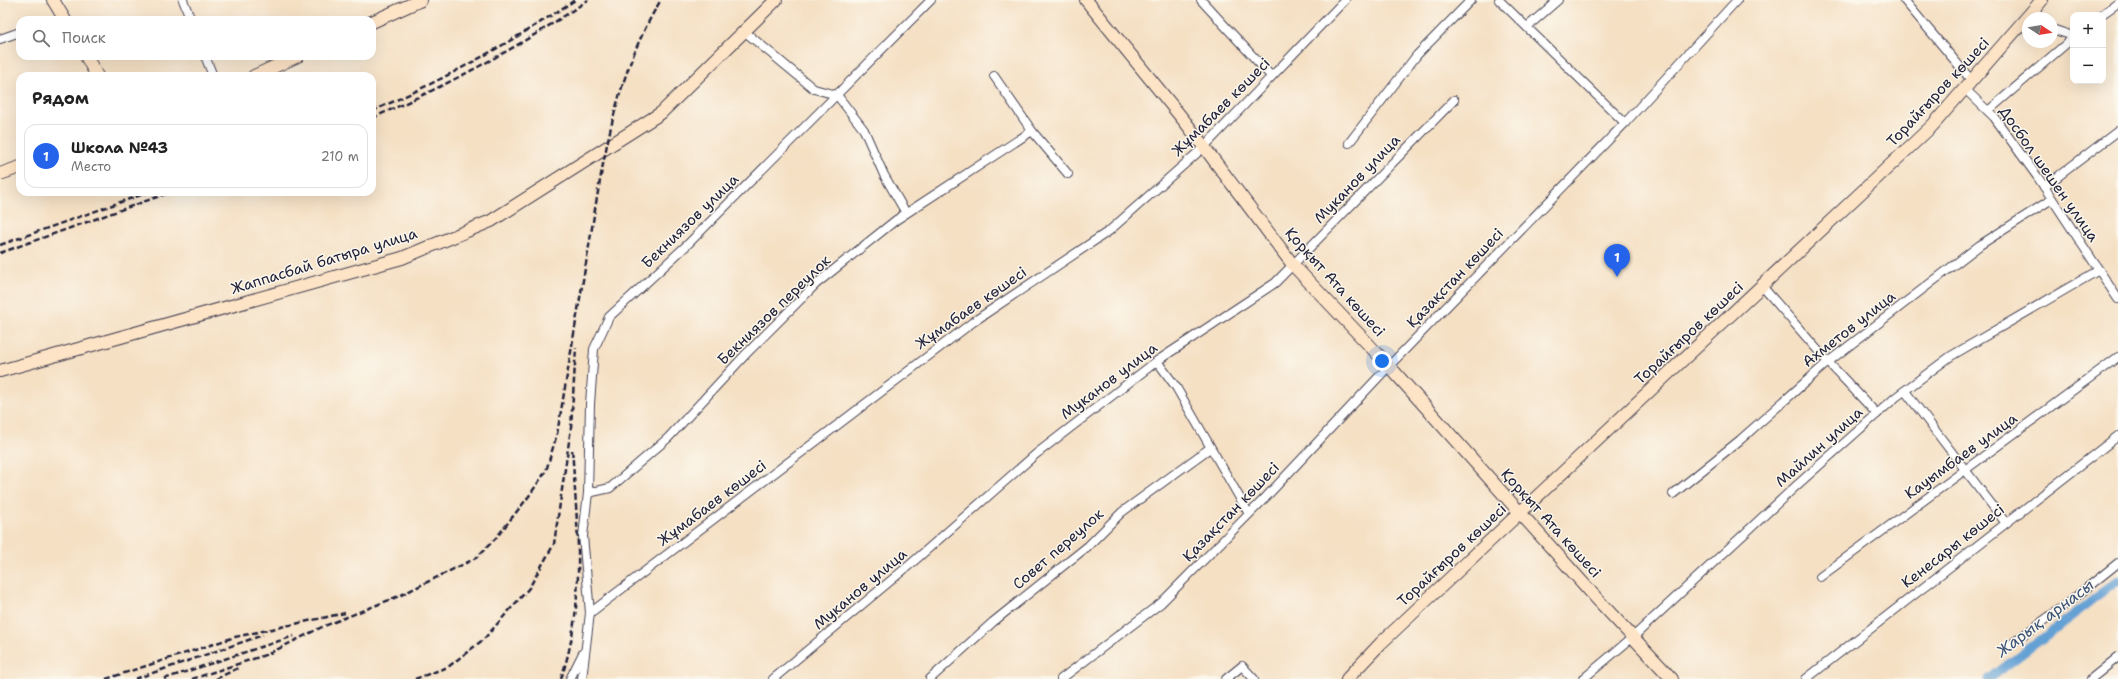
<!DOCTYPE html>
<html lang="ru">
<head>
<meta charset="utf-8">
<style>
	:root { --surface:#fff; --page:#f6f6f6; --text:#222; --muted:#767676; --line:#e0e0e0; --accent:#2563eb }
	body { margin:0; font-family:"Shantell Sans",sans-serif; background:var(--page); color:var(--text) }
	.controls { position:absolute; right:12px; top:12px; display:grid; overflow:hidden; border-radius:8px; box-shadow:0 4px 16px #0002 }
	.controls button { width:36px; height:36px; display:grid; place-items:center; padding:0; border:0; border-bottom:1px solid var(--line); background:var(--surface); color:var(--text); font:20px sans-serif }
	.compass { position:absolute; left:2022px; top:12px; width:36px; height:36px; border-radius:50%; background:var(--surface); box-shadow:0 4px 16px #0002; rotate:102deg }
	.you { position:absolute; left:1382px; top:361px; width:14px; height:14px; margin:-10px; border:3px solid #fff; border-radius:50%; background:#1a73e8; box-shadow:0 0 0 6px #1a73e833 }
	.badge { display:grid; place-items:center; width:26px; height:26px; border-radius:50%; background:var(--accent); color:#fff; font-size:13px; font-weight:700 }
	.pin { position:absolute; translate:-50% -33px; filter:drop-shadow(0 1px 2px #0008) }
	.pin::after { content:''; position:absolute; top:21px; width:14px; height:12px; background:inherit; clip-path:polygon(0 0,100% 0,50% 100%) }
	.list { margin:0; padding:0; list-style:none }
	h2 { display:flex; justify-content:space-between; align-items:center; height:52px; margin:0; padding:0 16px; font-size:17px }
	h2 small { font-size:13px; font-weight:400; color:var(--muted) }
	.list li { display:grid; grid-template-columns:26px 1fr auto; gap:12px; align-items:center; box-sizing:border-box; height:64px; margin:0 8px 8px; padding:0 8px; border:1px solid var(--line); border-radius:12px }
	.list b { display:block; font-size:15px; white-space:nowrap }
	.list p { margin:0; font-size:13px; white-space:nowrap; color:var(--muted) }
	.list em { font-size:13px; font-style:normal; color:var(--muted) }
	.icon { flex:none; width:22px; height:22px; fill:none; stroke:currentColor; stroke-width:2; stroke-linecap:round; stroke-linejoin:round }
	.map { position:relative; flex:none; width:2118px; height:679px; overflow:hidden }
	.search { position:absolute; background:var(--surface); box-shadow:0 4px 16px #0002; left:16px; top:16px; width:360px; height:44px; display:flex; align-items:center; gap:10px; box-sizing:border-box; padding:0 14px; border-radius:12px; color:var(--muted); font-size:15px }
	.panel { position:absolute; background:var(--surface); box-shadow:0 4px 16px #0002; left:16px; top:72px; width:360px; height:124px; border-radius:12px }
	.map>svg:first-child { display:block }
</style>
</head>
<body>
<div class="map">
<svg width="2118" height="679" viewBox="0 0 2118 679">
	<rect width="100%" height="100%" fill="#fbf7ec"/>
	<filter id="ink" filterUnits="userSpaceOnUse"><feTurbulence type="fractalNoise" baseFrequency=".025" numOctaves="2"/><feDisplacementMap in="SourceGraphic" scale="8" xChannelSelector="R" yChannelSelector="G"/><feConvolveMatrix kernelMatrix="1 2 1 2 8 2 1 2 1" color-interpolation-filters="sRGB"/></filter>
	<filter id="wash" filterUnits="userSpaceOnUse"><feTurbulence type="fractalNoise" baseFrequency=".012" numOctaves="4" result="noise"/><feDisplacementMap in="SourceGraphic" scale="16" xChannelSelector="R" yChannelSelector="G"/><feGaussianBlur stdDeviation="0.9" result="paint"/><feColorMatrix in="noise" values="0 0 0 0 0 0 0 0 0 0 0 0 0 0 0 0 0 1.4 0 .05"/><feComposite in="paint" operator="in"/></filter>
	<g filter="url(#wash)">
		<rect width="100%" height="100%" fill="#f5e0c4"/>
		<g fill="none" stroke-linecap="round" stroke-linejoin="round">
			<path stroke="#64a0d4" stroke-width="9" d="M1989 679 2118 581"/>
		</g>
	</g>
	<g filter="url(#ink)">
		<g fill="none" stroke-linecap="round" stroke-linejoin="round">
			<defs>
				<g id="street">
					<path d="M183 0 191 20"/>
					<path d="M931 0 687 245 609 317 594 349 590 404 588 493 610 488 668 438 746 354 816 284 896 220 1032 131"/>
					<path d="M1201 0 1271 76"/>
					<path d="M1499 0 1625 123"/>
					<path d="M1904 0 1972 81"/>
					<path d="M2101 15 2118 3"/>
					<path d="M1527 27 1558 0"/>
					<path d="M2052 29 2073 36"/>
					<path d="M744 31 814 89 837 95 864 130 884 175 906 213"/>
					<path d="M0 39 20 32"/>
					<path d="M205 56 213 76"/>
					<path d="M994 76 1032 131 1068 174"/>
					<path d="M1965 89 1994 117 2039 179 2118 299"/>
					<path d="M1988 111 2073 38"/>
					<path d="M1349 143 1417 55 1471 0"/>
					<path d="M2044 187 2118 131"/>
					<path d="M1762 286 1828 362 1877 414"/>
					<path d="M1157 361 1176 387 1249 514"/>
					<path d="M1905 391 2005 522"/>
					<path d="M1673 494 1740 440 1828 362 1980 245 2052 199"/>
					<path d="M1820 577 2118 357"/>
					<path d="M590 613 973 322 1109 231 1204 147 1345 0"/>
					<path d="M2010 645 2073 599 2118 563"/>
					<path d="M570 679 583 653"/>
					<path d="M582 679 590 613 583 536 588 493"/>
					<path d="M773 679 913 562 1036 454 1157 361 1275 283 1454 100"/>
					<path d="M930 679 993 622 1088 546 1122 512 1210 448"/>
					<path d="M1061 679 1161 603 1266 497 1389 366 1625 123 1737 0"/>
					<path d="M1226 679 1242 666 1254 679"/>
					<path d="M1583 679 1633 637 1796 486 1896 397 1951 356 2099 270"/>
					<path d="M1806 679 2118 436"/>
					<path d="M2091 679 2118 657"/>
				</g>
				<g id="secondary">
					<path d="M53 0 65 20"/>
					<path d="M1086 0 1186 123 1293 265 1389 366 1598 600 1672 679"/>
					<path d="M372 22 421 0"/>
					<path d="M86 56 97 76"/>
					<path d="M254 76 298 56"/>
					<path d="M0 174 20 167"/>
					<path d="M0 371 402 258 491 221 661 113 776 0"/>
					<path d="M1347 679 1381 643 1932 126 2042 0"/>
				</g>
			</defs>
			<use href="#street" stroke="#423e50" stroke-width="10"/>
			<use href="#secondary" stroke="#423e50" stroke-width="14"/>
			<use href="#street" stroke="#fff" stroke-width="8"/>
			<use href="#secondary" stroke="#fee4c6" stroke-width="12"/>
			<g stroke="#22223b" stroke-width="2.5" stroke-dasharray="6 3" stroke-linecap="butt">
				<path d="M372 111C444 80 510 43 575 0"/>
				<path d="M372 118C448 85 520 47 588 0"/>
				<path d="M0 245 149 192"/>
				<path d="M0 253 171 192"/>
				<path d="M106 679 235 637 345 613"/>
				<path d="M135 679 263 635"/>
				<path d="M164 679 294 636"/>
				<path d="M192 679 268 654 322 627 399 596 476 558 496 538 529 496 546 471 557 434C568 371 578 308 589 246 603 161 615 74 661 0"/>
				<path d="M216 679 238 668"/>
				<path d="M415 679 448 667 484 639 529 588 554 544 571 428 576 348"/>
				<path d="M561 679C587 600 577 528 572 447"/>
			</g>
		</g>
	</g>
	<g text-anchor="middle" dominant-baseline="central" stroke-width="3" stroke-linejoin="round" paint-order="stroke">
		<g font-size="15" fill="#22223b" stroke="#fbf7ec">
			<text transform="translate(1938 92) rotate(-47)">Торайғыров көшесі</text>
			<text transform="translate(1221 107) rotate(-45)">Жұмабаев көшесі</text>
			<text transform="translate(2049 174) rotate(55)">Досбол шешен улица</text>
			<text transform="translate(1357 179) rotate(-46)">Муканов улица</text>
			<text transform="translate(690 221) rotate(-44)">Бекниязов улица</text>
			<text transform="translate(324 261) rotate(-17)">Жаппасбай батыра улица</text>
			<text transform="translate(1455 278) rotate(-46)">Қазақстан көшесі</text>
			<text transform="translate(1335 282) rotate(48)">Қорқыт Ата көшесі</text>
			<text transform="translate(971 308) rotate(-35)">Жұмабаев көшесі</text>
			<text transform="translate(774 310) rotate(-44)">Бекниязов переулок</text>
			<text transform="translate(1849 329) rotate(-38)">Ахметов улица</text>
			<text transform="translate(1689 333) rotate(-43)">Торайғыров көшесі</text>
			<text transform="translate(1109 381) rotate(-37)">Муканов улица</text>
			<text transform="translate(1819 447) rotate(-42)">Майлин улица</text>
			<text transform="translate(1961 456) rotate(-36)">Кауымбаев улица</text>
			<text transform="translate(712 503) rotate(-37)">Жұмабаев көшесі</text>
			<text transform="translate(1231 512) rotate(-46)">Қазақстан көшесі</text>
			<text transform="translate(1551 523) rotate(48)">Қорқыт Ата көшесі</text>
			<text transform="translate(1953 546) rotate(-38)">Кенесары көшесі</text>
			<text transform="translate(1058 549) rotate(-41)">Совет переулок</text>
			<text transform="translate(1452 555) rotate(-43)">Торайғыров көшесі</text>
			<text transform="translate(860 589) rotate(-40)">Муканов улица</text>
		</g>
		<g font-size="16" font-style="italic" fill="#3c5478" stroke="#fbf7ec">
			<text transform="translate(2045 618) rotate(-37)">Жарық арнасы</text>
		</g>
	</g>
</svg>
<div class="controls">
<button>+</button>
<button>−</button>
</div>
<svg class="compass" viewBox="-18 -18 36 36"><path d="M0-13l5 13h-10z" fill="#e53935"/><path d="M0 13l5-13h-10z" fill="#767676"/></svg>
<div class="you"></div>
<div class="pin badge" style="left:1617px;top:277px">1</div>
<div class="search"><svg class="icon" aria-label="search" viewBox="0 0 24 24"><circle cx="10" cy="10" r="6"/><path d="M15 15l6 6"/></svg>Поиск</div>
<section class="panel">
<h2>Рядом<small></small></h2>
<ul class="list">
<li><span class="badge">1</span><div><b>Школа №43</b><p>Место</p></div><em>210 m</em></li>
</ul>
</section>
</div>
</body>
</html>
